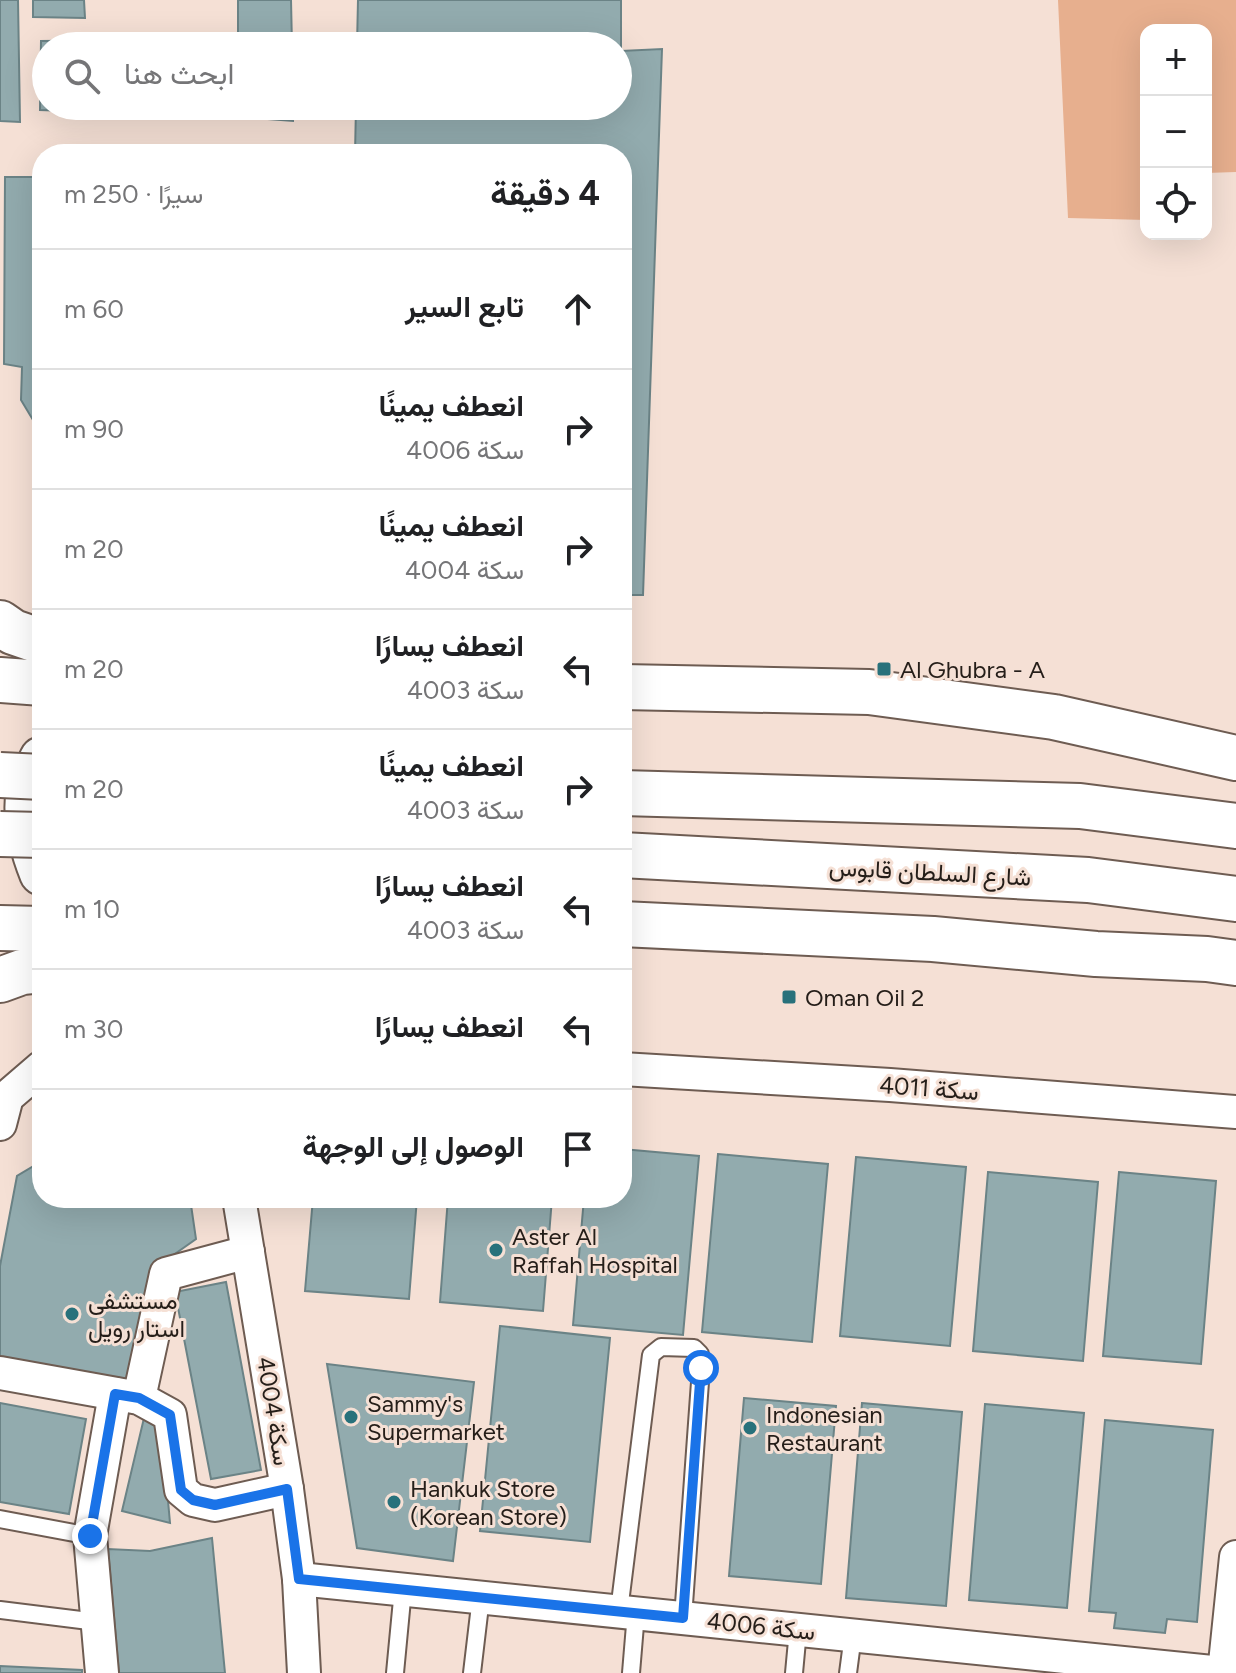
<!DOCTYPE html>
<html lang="ar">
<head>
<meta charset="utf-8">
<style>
	:root { --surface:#fff; --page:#f6f6f6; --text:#202124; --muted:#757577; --line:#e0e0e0 }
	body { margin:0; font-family:Figtree,Vazirmatn,sans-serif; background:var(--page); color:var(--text); direction:rtl }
	.controls { position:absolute; right:24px; top:24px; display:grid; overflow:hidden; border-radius:16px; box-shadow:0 8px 32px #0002 }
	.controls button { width:72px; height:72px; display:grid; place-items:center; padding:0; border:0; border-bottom:2px solid var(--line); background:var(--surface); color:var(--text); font:40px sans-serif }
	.stop { position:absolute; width:24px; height:24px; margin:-18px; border:6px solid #1a73e8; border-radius:50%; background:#fff }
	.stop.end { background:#1a73e8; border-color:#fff; box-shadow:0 2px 8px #0008 }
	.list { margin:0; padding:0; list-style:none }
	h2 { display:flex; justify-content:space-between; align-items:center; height:104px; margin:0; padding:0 32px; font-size:34px }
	h2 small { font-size:26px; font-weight:400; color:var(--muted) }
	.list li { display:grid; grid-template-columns:52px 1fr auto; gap:24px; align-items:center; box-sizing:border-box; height:120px; padding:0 32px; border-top:2px solid var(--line) }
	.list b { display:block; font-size:30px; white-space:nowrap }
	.list p { margin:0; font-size:26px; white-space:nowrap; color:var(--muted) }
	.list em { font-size:26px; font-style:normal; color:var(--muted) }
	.icon { flex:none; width:44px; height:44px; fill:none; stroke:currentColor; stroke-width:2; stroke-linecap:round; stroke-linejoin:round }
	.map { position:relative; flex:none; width:1236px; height:1673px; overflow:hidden; direction:ltr }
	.search { position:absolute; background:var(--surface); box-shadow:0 8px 32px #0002; left:32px; top:32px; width:600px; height:88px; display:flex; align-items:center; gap:20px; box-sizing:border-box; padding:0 28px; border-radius:44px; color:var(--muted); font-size:30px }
	.panel { position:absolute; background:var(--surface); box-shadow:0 8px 32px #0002; left:32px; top:144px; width:600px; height:1064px; border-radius:32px; direction:rtl }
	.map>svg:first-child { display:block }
</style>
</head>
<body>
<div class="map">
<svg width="1236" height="1673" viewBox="0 0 1236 1673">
	<rect width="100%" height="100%" fill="#f5e0d5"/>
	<path fill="#e7af8e" d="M1058 0H1236V172L1206 173V30H1146V220L1068 218Z"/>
	<g fill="#92abae" stroke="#6b8386" stroke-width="2">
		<path d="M0 0H18L20 122 0 121Z"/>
		<path d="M33 0H84L85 18 33 17Z"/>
		<path d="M238 0H291L292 46H238Z"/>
		<path d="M358 0H621V51L662 49 643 595H622V154H355L356 106H618V46H357Z"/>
		<path d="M127 40V46H46V106H127V113L40 110 41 41Z"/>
		<path d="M239 106H293V121L239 117Z"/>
		<path d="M5 177H42V435L21 400 22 367 4 364Z"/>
		<path d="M622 1149 699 1156 683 1335 573 1325 584 1198H622Z"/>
		<path d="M718 1154 828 1164 812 1342 702 1332Z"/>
		<path d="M856 1157 966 1167 950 1346 840 1336Z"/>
		<path d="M42 1161V1198H190L196 1239 152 1270 130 1384 0 1358V1266L17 1176Z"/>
		<path d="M988 1172 1098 1182 1083 1361 973 1351Z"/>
		<path d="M1119 1172 1216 1181 1201 1364 1103 1356Z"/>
		<path d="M313 1198H417L409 1299 305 1291Z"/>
		<path d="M448 1198H552L543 1311 440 1302Z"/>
		<path d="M226 1282 261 1470 211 1479 175 1292Z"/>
		<path d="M500 1326 610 1338 590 1542 480 1531Z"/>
		<path d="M327 1364 474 1382 453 1561 357 1548Z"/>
		<path d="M744 1398 836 1406 821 1584 729 1576Z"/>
		<path d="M0 1403 86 1419 69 1514 0 1502Z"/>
		<path d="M862 1403 962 1412 946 1606 846 1598Z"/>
		<path d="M985 1404 1084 1413 1067 1608 969 1600Z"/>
		<path d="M144 1418 161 1423 170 1523 122 1511Z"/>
		<path d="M1105 1420 1213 1430 1197 1622 1167 1619 1165 1633 1114 1628 1116 1613 1089 1611Z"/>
		<path d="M212 1538 225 1673H119L108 1549 150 1551Z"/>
		<path d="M0 1666 82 1670V1673H0Z"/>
	</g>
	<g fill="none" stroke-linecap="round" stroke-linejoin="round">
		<defs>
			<g id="lane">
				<path d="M0 1519 90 1536"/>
				<path d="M0 1610 97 1622"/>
				<path d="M619 1611 651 1355 661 1347 694 1348 700 1354 701 1368 683 1618"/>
				<path d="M395 1673 403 1589"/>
				<path d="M472 1673 481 1597"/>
				<path d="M631 1673 636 1613"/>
				<path d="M794 1673 798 1630"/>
				<path d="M848 1673 853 1635"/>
			</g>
			<g id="street">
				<path d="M622 1069 890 1085 1236 1112"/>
				<path d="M0 1124 7 1097 42 1067"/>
				<path d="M239 1198 287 1489 299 1579 304 1673"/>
				<path d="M0 1373 139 1398 170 1415 181 1490 193 1500 215 1505 287 1489"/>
				<path d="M139 1398 166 1274 248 1252"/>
				<path d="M299 1579 1222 1673"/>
				<path d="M102 1673 90 1536 115 1394"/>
				<path d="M1224 1673 1236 1557"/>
			</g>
			<g id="highway">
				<path d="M0 623 13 632 42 642"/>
				<path d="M0 680 42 683"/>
				<path d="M622 687 869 692 1054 717 1236 758"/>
				<path d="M42 759C38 768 31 779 29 789 24 816 32 848 42 873"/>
				<path d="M622 793 1080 806 1236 826"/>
				<path d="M622 855 1088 880 1236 899"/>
				<path d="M622 924 933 939 1096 954 1207 959 1236 963"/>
				<path d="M0 928 42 929"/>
				<path d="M0 980 22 972 42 970"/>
			</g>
		</defs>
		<use href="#lane" stroke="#6e5c52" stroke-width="20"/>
		<use href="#street" stroke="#6e5c52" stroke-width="36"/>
		<use href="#highway" stroke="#6e5c52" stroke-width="48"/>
		<use href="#lane" stroke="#fff" stroke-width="16"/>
		<use href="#street" stroke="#fff" stroke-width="32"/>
		<use href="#highway" stroke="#fff" stroke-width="44"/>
		<defs>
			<g id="highway-bridge">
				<path d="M0 775 42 777"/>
				<path d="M0 834 42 835"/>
			</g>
		</defs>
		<use href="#highway-bridge" stroke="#6e5c52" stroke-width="48" stroke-linecap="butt"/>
		<use href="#highway-bridge" stroke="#fff" stroke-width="44"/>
	</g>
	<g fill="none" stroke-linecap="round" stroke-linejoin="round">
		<path stroke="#1a73e8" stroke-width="10" d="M90 1536 115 1394 139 1398 170 1415 181 1490 193 1500 215 1505 287 1489 299 1579 683 1618 701 1368"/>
	</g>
	<g fill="#28717b" stroke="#f5e0d5" stroke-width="3">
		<rect x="876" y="661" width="16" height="16" rx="4"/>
		<rect x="781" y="989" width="16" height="16" rx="4"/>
		<circle cx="496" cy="1250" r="8"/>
		<circle cx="72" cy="1314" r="8"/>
		<circle cx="351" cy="1417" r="8"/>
		<circle cx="750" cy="1428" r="8"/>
		<circle cx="394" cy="1502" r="8"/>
	</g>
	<g text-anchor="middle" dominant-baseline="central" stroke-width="6" stroke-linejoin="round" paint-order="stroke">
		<g font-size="24" fill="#251e19" stroke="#f5e0d5" text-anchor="start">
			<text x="900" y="669">Al Ghubra - A</text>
			<text x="805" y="997">Oman Oil 2</text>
			<text x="512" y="1236">Aster Al<tspan x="512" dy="28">Raffah Hospital</tspan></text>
			<text x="88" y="1300">مستشفى<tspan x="88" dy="28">استار رويل</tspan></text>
			<text x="367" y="1403">Sammy's<tspan x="367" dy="28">Supermarket</tspan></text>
			<text x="766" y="1414">Indonesian<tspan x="766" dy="28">Restaurant</tspan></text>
			<text x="410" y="1488">Hankuk Store<tspan x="410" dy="28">(Korean Store)</tspan></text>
		</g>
		<g font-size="24" fill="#251e19" stroke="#f5e0d5">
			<text transform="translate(930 872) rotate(3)">شارع السلطان قابوس</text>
			<text transform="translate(929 1088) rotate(4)">سكة 4011</text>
			<text transform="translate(274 1411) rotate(81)">سكة 4004</text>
			<text transform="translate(761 1626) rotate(6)">سكة 4006</text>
		</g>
	</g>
</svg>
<div class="controls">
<button>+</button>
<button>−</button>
<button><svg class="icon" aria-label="locate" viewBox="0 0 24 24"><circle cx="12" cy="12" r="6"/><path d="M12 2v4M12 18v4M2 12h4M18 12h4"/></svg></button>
</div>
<div class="stop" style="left:701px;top:1368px"></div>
<div class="stop end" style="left:90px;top:1536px"></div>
<div class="search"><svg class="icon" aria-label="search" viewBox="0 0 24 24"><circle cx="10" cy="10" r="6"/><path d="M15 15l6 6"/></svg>ابحث هنا</div>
<section class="panel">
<h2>4 دقيقة<small>سيرًا · 250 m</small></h2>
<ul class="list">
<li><svg class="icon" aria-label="ahead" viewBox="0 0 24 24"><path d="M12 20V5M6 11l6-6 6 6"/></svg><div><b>تابع السير</b></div><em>60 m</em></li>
<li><svg class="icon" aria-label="right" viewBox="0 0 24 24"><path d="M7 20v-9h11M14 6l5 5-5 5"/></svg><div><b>انعطف يمينًا</b><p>سكة 4006</p></div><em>90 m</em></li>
<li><svg class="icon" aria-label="right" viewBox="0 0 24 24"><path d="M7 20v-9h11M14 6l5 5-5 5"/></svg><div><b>انعطف يمينًا</b><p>سكة 4004</p></div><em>20 m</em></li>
<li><svg class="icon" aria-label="left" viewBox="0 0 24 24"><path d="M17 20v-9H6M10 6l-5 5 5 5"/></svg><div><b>انعطف يسارًا</b><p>سكة 4003</p></div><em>20 m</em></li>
<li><svg class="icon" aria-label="right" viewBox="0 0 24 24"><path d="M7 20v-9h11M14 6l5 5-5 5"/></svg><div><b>انعطف يمينًا</b><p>سكة 4003</p></div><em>20 m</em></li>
<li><svg class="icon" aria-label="left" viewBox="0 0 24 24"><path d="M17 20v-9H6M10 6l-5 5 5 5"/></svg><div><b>انعطف يسارًا</b><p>سكة 4003</p></div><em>10 m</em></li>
<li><svg class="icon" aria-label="left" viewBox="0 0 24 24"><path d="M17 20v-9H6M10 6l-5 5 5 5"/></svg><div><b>انعطف يسارًا</b></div><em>30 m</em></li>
<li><svg class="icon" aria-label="arrive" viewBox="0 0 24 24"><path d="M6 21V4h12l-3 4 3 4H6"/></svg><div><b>الوصول إلى الوجهة</b></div></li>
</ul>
</section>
</div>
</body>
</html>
